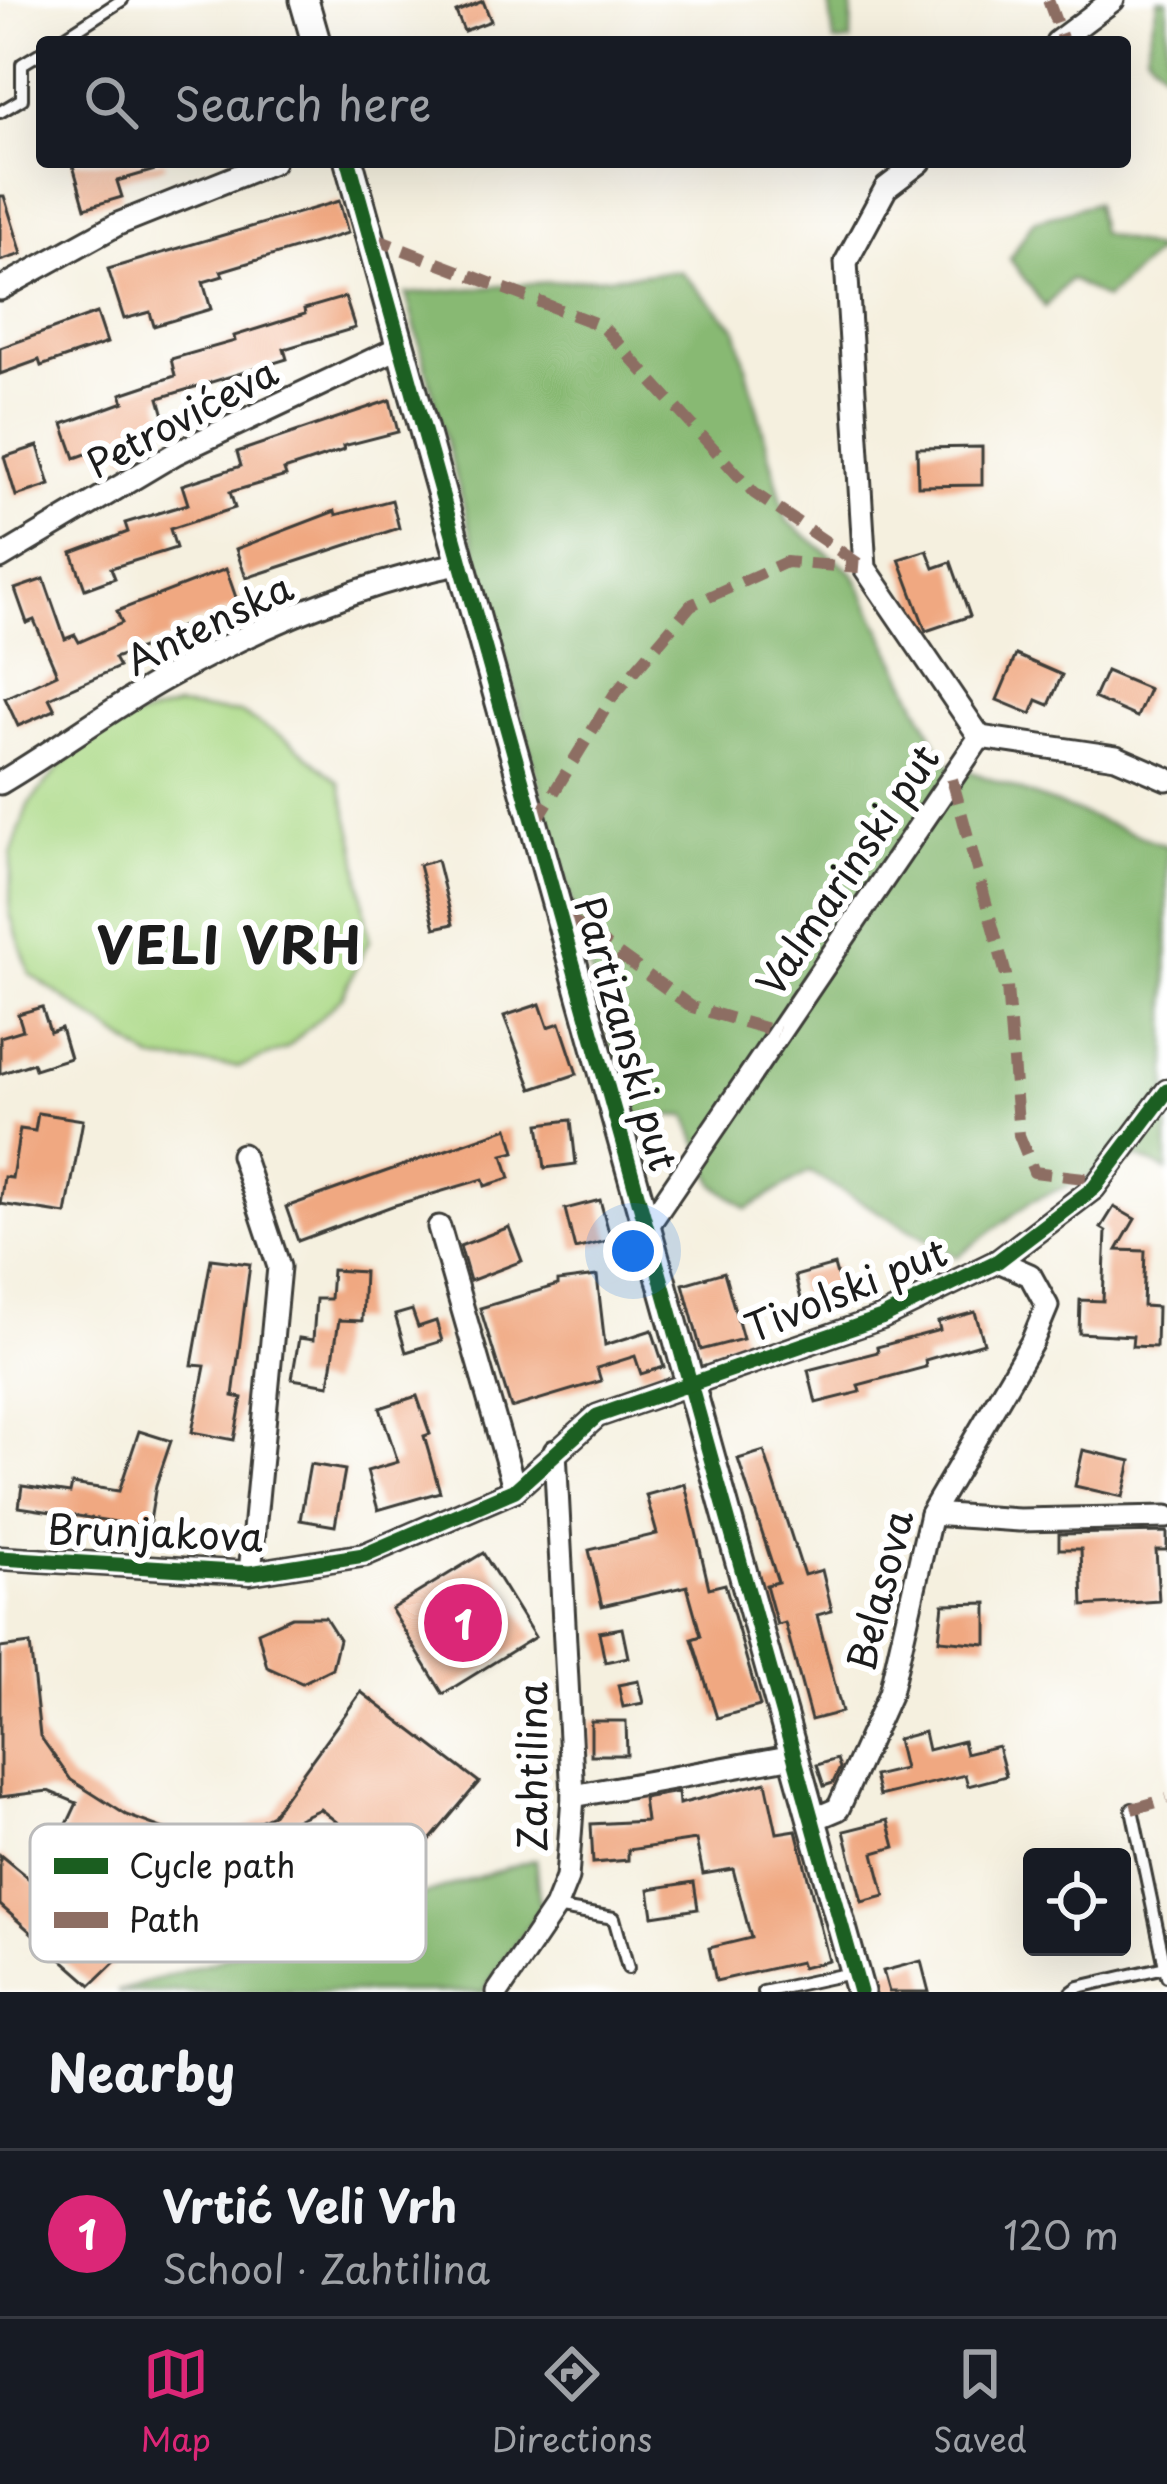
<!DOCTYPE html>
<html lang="en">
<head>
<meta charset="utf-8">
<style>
	:root { --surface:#171b24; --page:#20242c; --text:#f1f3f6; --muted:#9ea1a6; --line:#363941; --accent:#db2777 }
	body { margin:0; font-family:"Playpen Sans",sans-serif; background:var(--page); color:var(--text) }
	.controls { position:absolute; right:36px; bottom:36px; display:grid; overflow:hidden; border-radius:12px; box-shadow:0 12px 48px #0002 }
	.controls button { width:108px; height:108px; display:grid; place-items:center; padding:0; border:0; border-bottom:3px solid var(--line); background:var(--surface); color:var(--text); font:60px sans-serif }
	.you { position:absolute; left:633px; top:1251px; width:42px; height:42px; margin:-30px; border:9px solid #fff; border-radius:50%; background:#1a73e8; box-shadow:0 0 0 18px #1a73e833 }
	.badge { display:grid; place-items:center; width:78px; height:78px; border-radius:50%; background:var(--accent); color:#fff; font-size:39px; font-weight:700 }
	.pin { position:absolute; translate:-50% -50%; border:6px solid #fff; box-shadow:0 3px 12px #0006 }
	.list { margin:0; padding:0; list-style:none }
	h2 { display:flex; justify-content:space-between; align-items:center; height:156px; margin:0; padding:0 48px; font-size:51px }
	h2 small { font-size:39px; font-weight:400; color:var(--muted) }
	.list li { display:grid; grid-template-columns:78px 1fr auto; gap:36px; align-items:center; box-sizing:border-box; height:168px; padding:0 48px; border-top:3px solid var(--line) }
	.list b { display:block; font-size:45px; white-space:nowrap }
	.list p { margin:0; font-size:39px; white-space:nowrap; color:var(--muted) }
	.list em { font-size:39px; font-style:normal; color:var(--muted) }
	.icon { flex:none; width:66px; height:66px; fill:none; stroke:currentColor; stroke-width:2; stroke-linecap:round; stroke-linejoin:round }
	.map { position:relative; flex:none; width:1167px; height:1992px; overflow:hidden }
	.search { position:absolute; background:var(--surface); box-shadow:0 12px 48px #0002; left:36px; right:36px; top:36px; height:132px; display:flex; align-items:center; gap:30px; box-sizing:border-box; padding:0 42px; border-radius:12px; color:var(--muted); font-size:45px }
	.sheet { height:324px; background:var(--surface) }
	nav { display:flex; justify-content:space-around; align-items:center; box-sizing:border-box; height:168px; border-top:3px solid var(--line); background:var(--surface); font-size:33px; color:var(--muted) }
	nav a { display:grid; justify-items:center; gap:6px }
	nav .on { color:var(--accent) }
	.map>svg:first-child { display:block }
</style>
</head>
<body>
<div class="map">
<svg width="1167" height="1992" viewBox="0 0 1167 1992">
	<rect width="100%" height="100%" fill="#fff"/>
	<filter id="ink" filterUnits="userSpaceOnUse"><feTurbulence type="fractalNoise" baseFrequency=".00833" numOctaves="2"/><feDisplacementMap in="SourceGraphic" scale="24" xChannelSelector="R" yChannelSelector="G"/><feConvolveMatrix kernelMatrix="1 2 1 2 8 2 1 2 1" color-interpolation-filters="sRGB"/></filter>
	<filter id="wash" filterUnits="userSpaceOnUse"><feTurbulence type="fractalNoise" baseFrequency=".004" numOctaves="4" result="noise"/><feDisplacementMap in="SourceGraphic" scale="48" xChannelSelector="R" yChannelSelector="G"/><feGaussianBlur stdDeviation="2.7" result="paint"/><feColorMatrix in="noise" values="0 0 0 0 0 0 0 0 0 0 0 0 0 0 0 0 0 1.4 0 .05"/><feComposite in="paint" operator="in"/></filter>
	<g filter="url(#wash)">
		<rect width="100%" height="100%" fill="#f5f0df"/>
		<path fill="#abd986" stroke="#647a51" stroke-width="3" d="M176 707 240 713 290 741 340 783 356 848 369 940 342 997 287 1048 240 1067 153 1060 30 974 10 914 11 855 28 805 74 750 115 724Z"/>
		<g fill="#88b973" stroke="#526a48" stroke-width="3">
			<path d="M829 0H852L851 42H834Z"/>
			<path d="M1158 0H1167V75L1146 52Z"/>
			<path d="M1095 203 1100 233 1159 250 1105 299 1070 279 1045 307 1010 259 1033 221Z"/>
			<path d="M680 271 736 328 787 521 854 574 945 762 1167 846V1171L1137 1157 1033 1200 957 1257 809 1172 747 1209 715 1185 687 1116 629 1114 406 294Z"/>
			<path d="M535 1859 540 1908 483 1992H117Z"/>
		</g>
		<g id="blocks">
			<g fill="#f0a881">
				<path d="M483 1 491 21 464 31 456 12Z"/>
				<path d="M72 162H165V167L117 181 122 197 85 208Z"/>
				<path d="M0 196H4L22 254 0 261Z"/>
				<path d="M339 201 348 233 221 271 223 276 203 282 211 309 154 326 150 312 124 319 108 269Z"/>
				<path d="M345 297 355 328 284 349 287 359 159 398 165 419 136 429 144 451 124 457 119 442 75 458 63 424 124 402 121 394 175 376 171 359 235 341 234 336 305 314 304 309Z"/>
				<path d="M97 313 107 343 41 366 39 360 0 374V348Z"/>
				<path d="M390 400 398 432 343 446 344 450 284 470 286 476 230 492 235 508 170 529 176 548 111 568 115 578 85 589 72 553 128 532 125 523 188 504 182 485 241 466 237 452Z"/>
				<path d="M38 446 50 485 16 496 4 457Z"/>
				<path d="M982 447V485L918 486 917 448Z"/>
				<path d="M392 500 399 528 246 578 236 549 335 511 336 515Z"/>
				<path d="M927 550 934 568 951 562 970 616 926 631 899 559Z"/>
				<path d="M226 569 239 606 170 631 172 637 114 658 119 667 49 698 55 710 18 726 5 698 57 674 34 620 27 623 15 589 44 579 65 639 75 635 79 642 122 623 117 611Z"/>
				<path d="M1016 655 1062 675 1049 705 1037 700 1031 714 997 700Z"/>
				<path d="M1106 671 1149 689 1137 717 1094 698Z"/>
				<path d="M437 860 453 924 435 928 419 865Z"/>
				<path d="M540 1004 548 1027 560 1023 577 1074 532 1089 504 1016Z"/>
				<path d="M42 1007 50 1032 61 1028 70 1058 35 1069 33 1063 0 1074V1037L23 1030 18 1014Z"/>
				<path d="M38 1113 83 1120 66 1214 0 1204 4 1177 12 1178 20 1129 35 1131Z"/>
				<path d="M571 1120 576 1164 545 1168 539 1124Z"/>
				<path d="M508 1128 515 1152 503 1155 510 1178 485 1186 483 1179 392 1206 298 1241 286 1207Z"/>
				<path d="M600 1200 611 1240 575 1249 565 1209Z"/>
				<path d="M1114 1207 1135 1219 1117 1250 1145 1251 1143 1306 1157 1307 1156 1347 1132 1346 1133 1336 1079 1333 1080 1300 1103 1301 1106 1231 1101 1228Z"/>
				<path d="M509 1227 522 1261 470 1281 460 1246Z"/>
				<path d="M211 1259 250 1264 233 1396 242 1398 234 1440 192 1432 205 1366 192 1365Z"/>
				<path d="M834 1265 845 1303 805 1314 795 1276Z"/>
				<path d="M332 1270 364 1272 362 1321 339 1320 329 1385 292 1379 299 1338 313 1340 316 1299H330Z"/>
				<path d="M724 1272 743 1339 701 1350 683 1284Z"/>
				<path d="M597 1276 605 1345 652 1330 664 1367 641 1374 635 1356 597 1368 601 1381 511 1408 480 1308 558 1285V1281Z"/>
				<path d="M412 1310 418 1327 436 1321 442 1341 406 1352 395 1315Z"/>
				<path d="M975 1312 984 1343 925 1360 926 1367 858 1385 860 1392 816 1403 808 1370 878 1352 877 1347 940 1330 938 1322Z"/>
				<path d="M417 1396 430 1434 424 1436 440 1492 378 1510 367 1471 398 1462 380 1408Z"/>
				<path d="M139 1431 171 1441 156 1485 149 1527 19 1507 22 1486 70 1493 72 1484 119 1491Z"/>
				<path d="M1083 1450 1131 1461 1123 1497 1075 1486Z"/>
				<path d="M764 1451 804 1575 822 1570 832 1611 817 1615 842 1712 811 1720 785 1623 777 1625 766 1585 778 1582 738 1459Z"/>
				<path d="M310 1464 345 1470 335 1526 300 1520Z"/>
				<path d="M685 1484 709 1588 725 1584 760 1706 717 1718 692 1639 701 1636 687 1586 602 1606 589 1550 657 1534 646 1495Z"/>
				<path d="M1167 1532V1550H1156L1159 1601 1083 1606 1081 1549H1059V1534Z"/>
				<path d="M483 1553 535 1637 443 1694 391 1609Z"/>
				<path d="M987 1603V1644L939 1640 943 1604Z"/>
				<path d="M292 1617H325L339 1639 332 1668 302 1683 267 1667 258 1632Z"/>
				<path d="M622 1628 628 1657 605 1662 599 1632Z"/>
				<path d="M30 1644 40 1736 71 1780 126 1815 210 1846 272 1815 361 1692 479 1782 402 1873 320 1809 267 1833 200 1884 355 1855 364 1900 105 1941 121 1956 91 1985 0 1905V1855L38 1886 77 1803 48 1791 0 1797V1648Z"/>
				<path d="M638 1681 643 1703 623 1707 618 1685Z"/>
				<path d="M591 1721H626L627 1755H591Z"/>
				<path d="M924 1732 928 1750 963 1741 966 1754 998 1746 1006 1776 968 1786 965 1775 879 1796 874 1776 904 1769 897 1739Z"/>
				<path d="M837 1759 840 1768 833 1783 824 1786 817 1765Z"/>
				<path d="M766 1782 777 1833 796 1830 829 1961 802 1968 800 1962 716 1981 709 1948 751 1938 733 1869 703 1874 696 1840 628 1850V1860L593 1863 591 1824 646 1821 643 1798 678 1792 679 1804Z"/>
				<path d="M888 1820 895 1847 874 1853 885 1896 862 1902 844 1831Z"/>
				<path d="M694 1882 698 1909 653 1916 649 1889Z"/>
				<path d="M921 1961 929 1992H889L883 1971Z"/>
			</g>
		</g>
	</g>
	<g filter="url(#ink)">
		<use href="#blocks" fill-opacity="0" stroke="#3d3c39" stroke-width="3"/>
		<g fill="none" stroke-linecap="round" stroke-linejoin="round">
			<defs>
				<g id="service">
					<path d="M57 42 122 0"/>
					<path d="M0 112 22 99V64L42 52"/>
					<path d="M1132 1809 1167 1976"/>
					<path d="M555 1908 614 1918 628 1968"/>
					<path d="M763 1992 851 1973"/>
					<path d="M1072 1992 1079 1987 1165 1967"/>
				</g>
				<g id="minor">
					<path d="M1057 42 1113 0"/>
					<path d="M0 289 118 224 273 162"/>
					<path d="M0 558 176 453 400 347"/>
					<path d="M980 737 1116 757 1167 779"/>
					<path d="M0 783C56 750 107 711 164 679 255 628 360 583 463 563"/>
					<path d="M242 1155 279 1267 250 1573"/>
					<path d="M439 1227 515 1490"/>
					<path d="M647 1227 980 737 865 568 846 262 886 188 920 162"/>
					<path d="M931 1514 1019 1520 1167 1517"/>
					<path d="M0 1558 250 1573 364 1555 515 1490 597 1416 881 1318 998 1261 1094 1188 1167 1091"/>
					<path d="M573 1796 794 1756"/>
					<path d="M812 1820 838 1809 890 1693 931 1514 1032 1342 1047 1306 1030 1275 998 1261"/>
					<path d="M498 1992 555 1908 567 1878 573 1796 555 1451"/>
				</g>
				<g id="tertiary">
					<path d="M304 0 316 42"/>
					<path d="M349 162 860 1992"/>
				</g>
			</defs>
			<use href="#service" stroke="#3d3c39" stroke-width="16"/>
			<use href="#minor" stroke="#3d3c39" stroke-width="27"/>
			<use href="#tertiary" stroke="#3d3c39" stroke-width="33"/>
			<use href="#service" stroke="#fff" stroke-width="10"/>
			<use href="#minor" stroke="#fff" stroke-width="21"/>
			<use href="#tertiary" stroke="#fff" stroke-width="27"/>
			<g stroke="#8d6e63" stroke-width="12" stroke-dasharray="24 12" stroke-linecap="butt">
				<path d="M1048 0 1062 38"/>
				<path d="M370 237 602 326 754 493 865 568"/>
				<path d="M952 779 1006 975 1019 1135 1034 1172 1100 1180"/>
				<path d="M535 823 614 695 691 605 786 562 859 568"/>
				<path d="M560 912 692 1007 778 1032"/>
				<path d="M1132 1809 1167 1799"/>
			</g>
			<defs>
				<g id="cycleway">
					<path d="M349 162 860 1992"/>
					<path d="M0 1558 250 1573 364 1555 515 1490 597 1416 881 1318 998 1261 1094 1188 1167 1091"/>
				</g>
			</defs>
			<use href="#cycleway" stroke="#fff" stroke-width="22"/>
			<use href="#cycleway" stroke="#1b5e20" stroke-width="15"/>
		</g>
	</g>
	<g text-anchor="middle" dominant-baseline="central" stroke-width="12" stroke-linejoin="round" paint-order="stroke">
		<g font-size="39" fill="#1c1c1c" stroke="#fff">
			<text transform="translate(181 416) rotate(-28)">Petrovićeva</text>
			<text transform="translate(208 622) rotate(-26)">Antenska</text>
			<text transform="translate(846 869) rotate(-56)">Valmarinski put</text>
			<text transform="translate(628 1033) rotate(74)">Partizanski put</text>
			<text transform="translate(845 1288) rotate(-22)">Tivolski put</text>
			<text transform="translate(155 1531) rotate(2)">Brunjakova</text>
			<text transform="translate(878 1590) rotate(-76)">Belasova</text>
			<text transform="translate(530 1767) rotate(-90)">Zahtilina</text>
		</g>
		<g font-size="51" font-weight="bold" letter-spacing="3" fill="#1c1c1c" stroke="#fff">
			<text x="230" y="942">VELI VRH</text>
		</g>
	</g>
	<rect x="30" y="1824" width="396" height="138" rx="18" fill="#fff" stroke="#bbb" stroke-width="3"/>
	<rect x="54" y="1858" width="54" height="16" fill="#1b5e20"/>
	<rect x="54" y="1912" width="54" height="16" fill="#8d6e63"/>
	<g font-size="33" fill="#1c1c1c">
		<text x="129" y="1878">Cycle path</text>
		<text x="129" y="1932">Path</text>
	</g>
</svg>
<div class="controls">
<button><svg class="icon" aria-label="locate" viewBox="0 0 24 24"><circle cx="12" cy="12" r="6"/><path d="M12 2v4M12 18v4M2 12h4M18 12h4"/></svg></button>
</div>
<div class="you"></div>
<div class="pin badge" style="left:463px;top:1623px">1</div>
<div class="search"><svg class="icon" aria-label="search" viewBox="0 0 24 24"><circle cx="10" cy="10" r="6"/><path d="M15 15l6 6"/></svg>Search here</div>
</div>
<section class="sheet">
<h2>Nearby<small></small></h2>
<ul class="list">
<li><span class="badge">1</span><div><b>Vrtić Veli Vrh</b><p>School · Zahtilina</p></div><em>120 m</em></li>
</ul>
</section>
<nav>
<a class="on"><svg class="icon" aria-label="map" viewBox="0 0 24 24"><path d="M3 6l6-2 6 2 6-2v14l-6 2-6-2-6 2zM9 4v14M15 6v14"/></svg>Map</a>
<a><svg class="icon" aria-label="directions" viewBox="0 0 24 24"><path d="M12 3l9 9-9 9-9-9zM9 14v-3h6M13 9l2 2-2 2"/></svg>Directions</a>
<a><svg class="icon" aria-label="saved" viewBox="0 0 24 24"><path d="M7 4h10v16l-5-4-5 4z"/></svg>Saved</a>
</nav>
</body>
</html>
